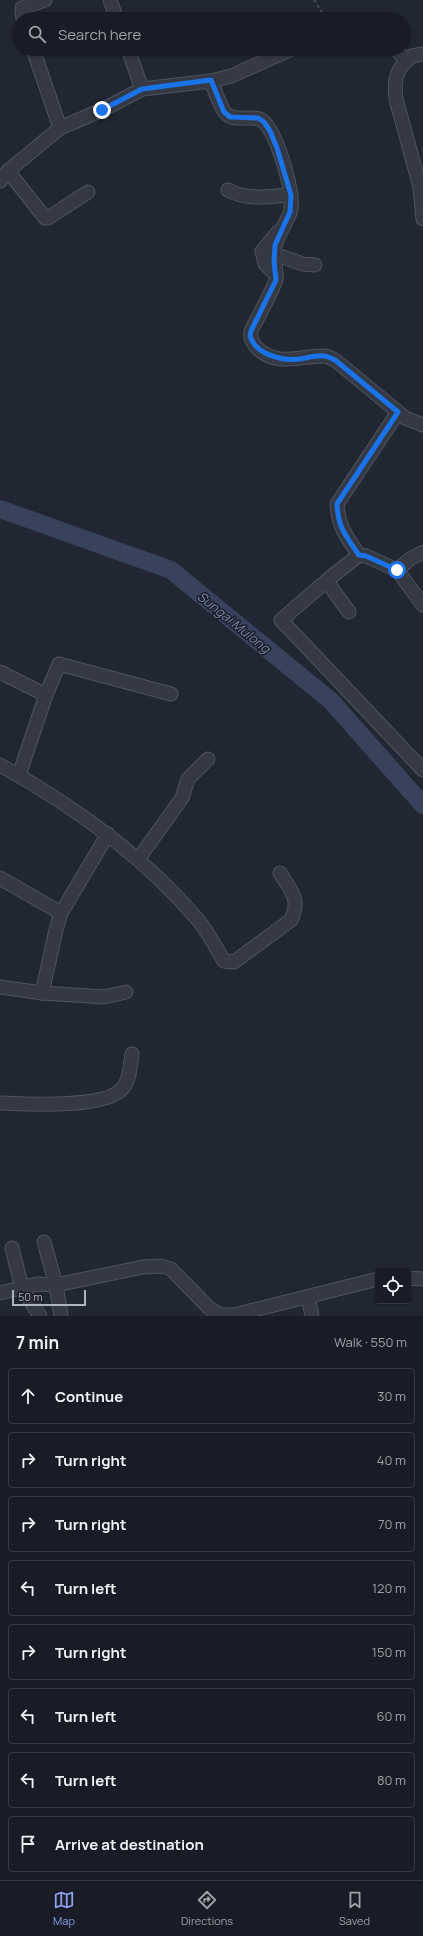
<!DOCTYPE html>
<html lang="en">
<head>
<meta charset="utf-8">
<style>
	:root { --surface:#191c26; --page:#262932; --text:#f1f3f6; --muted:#9fa1a7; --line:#373a43; --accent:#89a2eb }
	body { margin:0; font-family:Manrope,sans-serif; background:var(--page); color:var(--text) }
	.controls { position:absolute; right:12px; bottom:12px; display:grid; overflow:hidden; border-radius:4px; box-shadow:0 1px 3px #0004 }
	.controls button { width:36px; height:36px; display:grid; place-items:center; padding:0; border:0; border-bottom:1px solid var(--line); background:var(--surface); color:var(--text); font:20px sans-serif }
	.scale { position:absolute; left:12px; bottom:10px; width:74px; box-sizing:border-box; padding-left:4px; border:2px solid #aeb3c1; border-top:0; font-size:11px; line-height:14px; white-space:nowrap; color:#aeb3c1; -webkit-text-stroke:3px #1a1e28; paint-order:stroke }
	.stop { position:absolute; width:12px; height:12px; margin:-9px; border:3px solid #1a73e8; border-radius:50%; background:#fff }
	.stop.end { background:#1a73e8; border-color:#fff; box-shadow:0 1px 4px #0008 }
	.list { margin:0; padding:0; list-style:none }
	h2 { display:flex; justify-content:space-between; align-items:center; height:52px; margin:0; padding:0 16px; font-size:17px }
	h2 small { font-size:13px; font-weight:400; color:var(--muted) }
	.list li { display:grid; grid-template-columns:26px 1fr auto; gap:12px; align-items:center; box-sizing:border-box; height:56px; margin:0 8px 8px; padding:0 8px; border:1px solid var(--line); border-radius:4px }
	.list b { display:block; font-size:15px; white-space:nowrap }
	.list em { font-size:13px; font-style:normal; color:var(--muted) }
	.icon { flex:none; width:22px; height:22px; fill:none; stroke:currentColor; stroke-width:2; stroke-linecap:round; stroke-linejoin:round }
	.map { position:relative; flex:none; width:423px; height:1316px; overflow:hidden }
	.search { position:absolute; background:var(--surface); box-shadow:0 1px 3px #0004; left:12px; right:12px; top:12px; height:44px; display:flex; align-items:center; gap:10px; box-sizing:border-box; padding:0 14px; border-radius:22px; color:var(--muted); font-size:15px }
	.sheet { height:564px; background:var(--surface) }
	nav { display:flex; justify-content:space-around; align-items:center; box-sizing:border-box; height:56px; border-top:1px solid var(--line); background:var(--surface); font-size:11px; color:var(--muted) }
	nav a { display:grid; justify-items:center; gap:2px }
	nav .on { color:var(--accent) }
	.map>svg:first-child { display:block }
</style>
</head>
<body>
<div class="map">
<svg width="423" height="1316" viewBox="0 0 423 1316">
	<rect width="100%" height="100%" fill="#212633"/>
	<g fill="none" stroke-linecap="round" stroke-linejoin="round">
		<path stroke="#38425b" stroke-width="18" d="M0 509 171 570 331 701 423 805"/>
		<defs>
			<g id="minor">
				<path d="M110 0 117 19"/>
				<path d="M23 19 22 8 45 0"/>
				<path d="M128 49 142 89 211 81C215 90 218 102 224 111 233 126 255 111 265 123 278 138 296 195 290 213 286 224 278 234 275 246 272 258 277 268 276 279 274 289 256 320 251 331 250 338 252 342 257 348 278 368 301 355 324 356 328 356 332 359 335 360L398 412 405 418 423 425"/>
				<path d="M396 49 406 61C395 72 394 84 396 99L420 187H423"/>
				<path d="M406 61 412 56 423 54"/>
				<path d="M211 81 231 76 292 49"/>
				<path d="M60 128 102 110 142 89"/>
				<path d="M8 171 45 218H48L88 192"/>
				<path d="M0 181 8 171 60 128 33 49"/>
				<path d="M420 187 423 219"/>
				<path d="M228 190C248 201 269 196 291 195"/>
				<path d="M274 254 303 264 315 265"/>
				<path d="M276 275 265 264 262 251 278 232"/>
				<path d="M423 552 410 559 397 570 423 605"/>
				<path d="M359 555C347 537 338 527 337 504L398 412"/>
				<path d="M331 577 281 620 423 770"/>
				<path d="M349 612 330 586 328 581 331 577 359 555 366 556 397 570"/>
				<path d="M0 672 46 695"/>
				<path d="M0 765C74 806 143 855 198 920 208 932 216 948 224 961L234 962 291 920C301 899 291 891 280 873"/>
				<path d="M19 775 46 695 59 664 171 694"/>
				<path d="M139 858 182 798 188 779 208 759"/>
				<path d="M0 878 61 913"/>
				<path d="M0 987 42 993 104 997 126 992"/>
				<path d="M42 993 56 930 61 913 108 834"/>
				<path d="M0 1103C26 1104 104 1109 122 1089 130 1081 130 1065 132 1054"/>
				<path d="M44 1242 56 1285 61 1316"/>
				<path d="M12 1248 22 1288 40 1316"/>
				<path d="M408 1278 423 1279"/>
				<path d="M0 1293 37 1284 56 1285 143 1267 162 1266 171 1269 209 1308 220 1315H234L378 1279"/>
				<path d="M308 1297 312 1316"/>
			</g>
		</defs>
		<use href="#minor" stroke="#4f535f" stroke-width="15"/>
		<path stroke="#424f54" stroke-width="2" stroke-dasharray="3 3" stroke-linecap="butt" d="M314 0 326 19"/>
		<use href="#minor" stroke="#343944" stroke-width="13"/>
	</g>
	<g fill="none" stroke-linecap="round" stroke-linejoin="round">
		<path stroke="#1a73e8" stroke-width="5" d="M102 110 142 89 211 80 224 112 230 117 258 118 264 122 270 131 277 148 291 195 290 212 275 245 274 262 276 280 251 331 250 336C256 355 282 361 300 359 307 358 316 355 324 356 328 356 332 359 335 360L398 412 337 504C338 528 346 536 359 555L366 556 397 570"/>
	</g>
	<g text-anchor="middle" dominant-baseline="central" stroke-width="3" stroke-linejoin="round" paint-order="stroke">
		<g font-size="13" font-style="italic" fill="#7986a7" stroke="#1a1e28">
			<text transform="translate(234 622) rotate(39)">Sungai Mulong</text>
		</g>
	</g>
</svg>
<div class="controls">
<button><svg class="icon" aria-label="locate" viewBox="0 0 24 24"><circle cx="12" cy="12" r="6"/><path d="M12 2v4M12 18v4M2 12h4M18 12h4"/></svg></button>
</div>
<div class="scale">50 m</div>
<div class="stop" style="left:397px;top:570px"></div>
<div class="stop end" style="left:102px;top:110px"></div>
<div class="search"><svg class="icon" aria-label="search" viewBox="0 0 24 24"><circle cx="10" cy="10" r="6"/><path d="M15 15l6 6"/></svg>Search here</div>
</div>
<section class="sheet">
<h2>7 min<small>Walk · 550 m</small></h2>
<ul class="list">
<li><svg class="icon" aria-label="ahead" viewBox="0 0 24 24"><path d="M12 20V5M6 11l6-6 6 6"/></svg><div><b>Continue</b></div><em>30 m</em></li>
<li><svg class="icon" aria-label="right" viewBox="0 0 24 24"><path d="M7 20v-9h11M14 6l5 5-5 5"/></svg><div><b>Turn right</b></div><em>40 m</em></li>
<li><svg class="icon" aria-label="right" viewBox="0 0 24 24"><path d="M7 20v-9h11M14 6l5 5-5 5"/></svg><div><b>Turn right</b></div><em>70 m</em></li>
<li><svg class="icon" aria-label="left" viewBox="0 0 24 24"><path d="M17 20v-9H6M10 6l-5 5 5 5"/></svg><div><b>Turn left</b></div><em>120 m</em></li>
<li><svg class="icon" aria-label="right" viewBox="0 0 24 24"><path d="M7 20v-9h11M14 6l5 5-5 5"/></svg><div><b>Turn right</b></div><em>150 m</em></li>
<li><svg class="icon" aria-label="left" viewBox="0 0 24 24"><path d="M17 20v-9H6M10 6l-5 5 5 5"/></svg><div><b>Turn left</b></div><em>60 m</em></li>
<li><svg class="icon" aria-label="left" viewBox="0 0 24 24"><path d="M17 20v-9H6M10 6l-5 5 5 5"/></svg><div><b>Turn left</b></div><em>80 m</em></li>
<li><svg class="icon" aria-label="arrive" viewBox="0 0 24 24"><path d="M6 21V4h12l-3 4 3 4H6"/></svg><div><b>Arrive at destination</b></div></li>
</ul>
</section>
<nav>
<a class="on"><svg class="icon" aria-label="map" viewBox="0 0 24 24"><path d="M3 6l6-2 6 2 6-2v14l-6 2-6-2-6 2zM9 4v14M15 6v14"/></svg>Map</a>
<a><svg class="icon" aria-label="directions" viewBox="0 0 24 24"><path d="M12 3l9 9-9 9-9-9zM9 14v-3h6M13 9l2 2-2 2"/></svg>Directions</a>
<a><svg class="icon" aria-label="saved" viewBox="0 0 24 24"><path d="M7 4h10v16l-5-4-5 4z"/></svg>Saved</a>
</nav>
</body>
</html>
